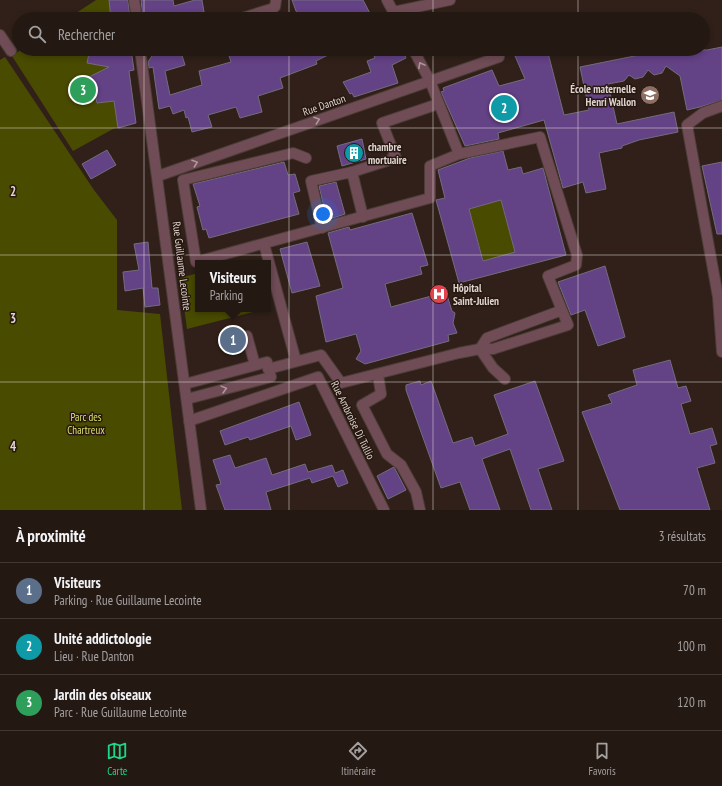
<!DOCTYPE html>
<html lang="fr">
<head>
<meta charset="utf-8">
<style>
	:root { --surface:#241813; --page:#302521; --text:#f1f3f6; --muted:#a3a0a0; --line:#413733; --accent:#19d988 }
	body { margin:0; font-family:"PT Sans Narrow",sans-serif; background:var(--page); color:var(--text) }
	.you { position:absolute; left:323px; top:214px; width:14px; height:14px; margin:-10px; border:3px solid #fff; border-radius:50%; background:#1a73e8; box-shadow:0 0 0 6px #1a73e833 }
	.badge { display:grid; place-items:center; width:26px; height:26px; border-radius:50%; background:var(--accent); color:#fff; font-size:13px; font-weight:700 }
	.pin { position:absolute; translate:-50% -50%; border:2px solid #fff; box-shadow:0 1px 4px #0006 }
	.popup { position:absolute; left:195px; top:260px; width:76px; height:52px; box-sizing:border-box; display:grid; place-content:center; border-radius:0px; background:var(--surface); filter:drop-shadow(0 1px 3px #0005); font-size:13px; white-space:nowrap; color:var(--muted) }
	.popup b { font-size:15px; color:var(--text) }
	.popup::after { content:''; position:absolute; left:50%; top:100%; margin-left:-8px; border:8px solid transparent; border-top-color:var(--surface) }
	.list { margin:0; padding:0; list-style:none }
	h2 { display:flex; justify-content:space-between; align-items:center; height:52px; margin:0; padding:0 16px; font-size:17px }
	h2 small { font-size:13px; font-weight:400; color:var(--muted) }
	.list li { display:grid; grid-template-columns:26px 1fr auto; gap:12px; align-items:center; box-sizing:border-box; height:56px; padding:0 16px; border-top:1px solid var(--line) }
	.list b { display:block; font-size:15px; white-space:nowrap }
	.list p { margin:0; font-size:13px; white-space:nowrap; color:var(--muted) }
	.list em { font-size:13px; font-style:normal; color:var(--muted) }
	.icon { flex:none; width:22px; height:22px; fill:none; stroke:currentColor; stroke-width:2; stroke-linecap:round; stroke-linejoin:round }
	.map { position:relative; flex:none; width:722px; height:510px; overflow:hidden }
	.search { position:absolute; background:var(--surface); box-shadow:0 2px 6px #0003; left:12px; right:12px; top:12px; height:44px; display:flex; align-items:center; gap:10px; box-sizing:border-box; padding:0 14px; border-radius:22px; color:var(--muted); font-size:15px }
	.sheet { height:220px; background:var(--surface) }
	nav { display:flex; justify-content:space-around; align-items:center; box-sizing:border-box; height:56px; border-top:1px solid var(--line); background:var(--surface); font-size:11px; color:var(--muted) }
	nav a { display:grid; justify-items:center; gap:2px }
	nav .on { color:var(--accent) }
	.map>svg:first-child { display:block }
</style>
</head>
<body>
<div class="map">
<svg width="722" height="510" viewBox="0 0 722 510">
	<rect width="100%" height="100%" fill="#302019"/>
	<g fill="#494b00">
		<path d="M96 0H125L127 19H67Z"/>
		<path d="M22 49H131L134 70 129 71 136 123 113 129 73 151 12 56Z"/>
		<path d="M5 57 94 190 117 220V310L160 314 182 510H0V60Z"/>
		<path d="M501 200 515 252 487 260 484 263 469 209Z"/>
		<path d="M198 273V309H265L187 329 180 278Z"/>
	</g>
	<g fill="#644286" stroke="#736c7d" fill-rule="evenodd">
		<path d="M109 0H128L130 19H111Z"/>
		<path d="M141 0H173L174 6 195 0H202L204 12 179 19H143Z"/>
		<path d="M292 0H363L373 19H299Z"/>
		<path d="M722 47V100L700 107 687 110 680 76 666 66 662 73 654 75 648 70 643 77 635 79 629 75 624 81 608 84 617 124 674 112 678 132 639 140 622 146V148L599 153 606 189 586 193 583 182 563 188 544 120 498 133 499 139 465 146 441 92 444 91 443 88 492 70 499 86 525 79 512 49H547L564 115 589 110 580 67 669 49 707 50Z"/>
		<path d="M90 49H131L134 70 129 71 136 123 118 128 114 101 97 103 94 88 89 77 109 67 87 63Z"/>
		<path d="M151 49H180L185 65 165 71 170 95 202 85 199 71 231 62 227 49H340L316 61 317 64 280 78 283 88 258 96 262 112 240 118 236 107 208 115 212 127 192 132 188 117 186 118 184 110 173 114 170 106 159 109 153 67 149 68 148 62 152 56Z"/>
		<path d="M371 49H402L406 58 392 65 398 83 354 97 352 93 350 94 343 82 371 72 367 61 375 58Z"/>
		<path d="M362 139 366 159 342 166 337 146Z"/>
		<path d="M107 150 116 165 91 179 82 164Z"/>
		<path d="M503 151 508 170 521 167 523 174 543 168 566 255 459 283 436 200 445 198 438 170 470 158ZM501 200 515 252 483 261 469 209Z"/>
		<path d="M284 162 288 175 295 174 300 191 293 193 299 214 209 238 206 229 203 230 197 207 200 206 193 184Z"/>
		<path d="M722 162V234H717L702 166Z"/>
		<path d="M336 182 345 214 327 220 319 186Z"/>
		<path d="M412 213 428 265 420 267 422 274 385 284 391 307 446 292 452 311 455 313 453 323 457 333 448 335 449 341 365 364 356 359 361 351 356 334 326 342 316 296 343 288 328 233 349 227 350 230Z"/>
		<path d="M148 242 152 288H158L160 305 145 307 143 288 125 291 123 272 139 270 134 244Z"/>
		<path d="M307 242 320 286 292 293 280 249Z"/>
		<path d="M605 266 625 337 598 346 585 310 571 315 558 282Z"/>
		<path d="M670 360 678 388 686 386 691 401 681 404 690 434 712 428 717 444 710 446 715 463 697 468 710 510H620L582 412 612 403 608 395 637 385 633 370Z"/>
		<path d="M420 381 421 385 431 381 453 443 472 437 475 446 508 434 494 395 535 381 564 461 538 469 552 510H531L510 449 482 459 500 510H470L460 482 441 488 406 390V385Z"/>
		<path d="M299 402 311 435 296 440 291 426 250 440 248 437 225 445 220 431Z"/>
		<path d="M230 455 235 468 266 458 272 475 305 464 308 472 332 465 335 473 343 470 348 483 338 487 333 476 312 483 310 478 266 492 271 510H225L216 485 221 484 213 460Z"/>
		<path d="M394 467 406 490 388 499 377 476Z"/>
	</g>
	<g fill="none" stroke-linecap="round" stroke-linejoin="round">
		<defs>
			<g id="minor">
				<path d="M134 0 137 19"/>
				<path d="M387 0 397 19"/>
				<path d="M393 12 450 0"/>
				<path d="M239 19 271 9 275 7 276 0"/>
				<path d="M0 35 11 51"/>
				<path d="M140 49 201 510"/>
				<path d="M722 106 703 113 687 125 718 297 722 352"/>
				<path d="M306 158 293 153 183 180 196 262 430 198V166L459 154"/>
				<path d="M352 172 396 158 382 123 438 104"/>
				<path d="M158 176 499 57"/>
				<path d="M322 228 311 181 352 172 363 217"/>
				<path d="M264 244 296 361"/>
				<path d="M247 336 255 365"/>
				<path d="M268 369 321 355 341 383 459 353 480 349H493L568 325 548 276 576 265 577 255 540 137 459 154 430 81 413 49"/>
				<path d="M378 374 381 394 362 405 387 454 401 465 416 492 420 510"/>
				<path d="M505 379 493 368 480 349 487 338 557 312"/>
				<path d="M185 384 267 362 271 377 187 399"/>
				<path d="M189 421 318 377 384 510"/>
			</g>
		</defs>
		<use href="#minor" stroke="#4c3d36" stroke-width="12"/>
		<use href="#minor" stroke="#704c57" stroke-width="10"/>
	</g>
	<defs><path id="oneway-chevron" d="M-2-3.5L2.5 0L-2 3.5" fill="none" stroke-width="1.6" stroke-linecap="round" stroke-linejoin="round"/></defs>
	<g stroke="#ad9799">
		<use href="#oneway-chevron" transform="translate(421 65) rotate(-118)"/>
		<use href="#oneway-chevron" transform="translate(317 120) rotate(-19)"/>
		<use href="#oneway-chevron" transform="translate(195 163) rotate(-19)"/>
		<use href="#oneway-chevron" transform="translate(224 389) rotate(-15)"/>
	</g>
	<path fill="none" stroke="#dfd4cf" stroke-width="1" stroke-opacity="0.55" d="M144 0V19M289 0V19M433 0V19M578 0V19M144 49V510M289 49V510M433 49V510M578 49V510M0 128H722M0 255H722M0 382H722"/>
	<defs>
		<symbol id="school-disc" viewBox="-11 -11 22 22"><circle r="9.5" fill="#8d6e63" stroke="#261710"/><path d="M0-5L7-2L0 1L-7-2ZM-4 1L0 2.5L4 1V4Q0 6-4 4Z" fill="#fff"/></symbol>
		<symbol id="building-disc" viewBox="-11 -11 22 22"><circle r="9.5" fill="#0f9aa8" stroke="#261710"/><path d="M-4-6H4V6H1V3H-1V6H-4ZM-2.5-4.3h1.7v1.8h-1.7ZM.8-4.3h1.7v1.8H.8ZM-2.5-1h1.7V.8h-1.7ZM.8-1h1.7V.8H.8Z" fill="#fff"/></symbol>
		<symbol id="hospital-disc" viewBox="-11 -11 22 22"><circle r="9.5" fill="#e0444e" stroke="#261710"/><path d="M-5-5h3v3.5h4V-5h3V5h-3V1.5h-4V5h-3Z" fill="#fff"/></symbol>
	</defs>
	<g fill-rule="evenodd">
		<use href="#school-disc" x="639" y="84" width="22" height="22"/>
		<use href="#building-disc" x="343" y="142" width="22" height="22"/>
		<use href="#hospital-disc" x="428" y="283" width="22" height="22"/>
	</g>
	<g text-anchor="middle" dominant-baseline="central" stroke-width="3" stroke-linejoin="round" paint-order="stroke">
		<g font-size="11" font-weight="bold" fill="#dfd4cf" stroke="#261710" text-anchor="start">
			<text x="636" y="89" text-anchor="end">École maternelle<tspan x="636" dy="13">Henri Wallon</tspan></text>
			<text x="368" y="147">chambre<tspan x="368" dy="13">mortuaire</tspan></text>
			<text x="453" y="288">Hôpital<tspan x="453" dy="13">Saint-Julien</tspan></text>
		</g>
		<g font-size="11" fill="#dfd4cf" stroke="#261710">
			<text transform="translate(324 105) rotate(-19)">Rue Danton</text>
			<text transform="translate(182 266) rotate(83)">Rue Guillaume Lecointe</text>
			<text transform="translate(353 420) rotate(64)">Rue Ambroise Di Tullio</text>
		</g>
		<g font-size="11" fill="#dae16a" stroke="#261710">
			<text x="86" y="417">Parc des<tspan x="86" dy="13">Chartreux</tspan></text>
		</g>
	</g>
	<g font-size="13" text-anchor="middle" font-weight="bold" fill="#dfd4cf" stroke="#261710" stroke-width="3" stroke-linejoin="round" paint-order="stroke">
		<text x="13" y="196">2</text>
		<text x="13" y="323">3</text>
		<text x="13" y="451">4</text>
	</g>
</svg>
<div class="you"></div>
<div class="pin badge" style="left:233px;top:340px;background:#5c6f8a">1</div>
<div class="popup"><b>Visiteurs</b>Parking</div>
<div class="pin badge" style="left:504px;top:108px;background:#0f9aa8">2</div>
<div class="pin badge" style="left:83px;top:90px;background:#2e9e5b">3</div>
<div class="search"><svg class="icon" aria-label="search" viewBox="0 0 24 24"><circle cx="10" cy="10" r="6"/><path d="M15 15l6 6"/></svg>Rechercher</div>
</div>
<section class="sheet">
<h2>À proximité<small>3 résultats</small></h2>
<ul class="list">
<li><span class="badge" style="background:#5c6f8a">1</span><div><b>Visiteurs</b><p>Parking · Rue Guillaume Lecointe</p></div><em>70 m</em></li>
<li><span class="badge" style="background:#0f9aa8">2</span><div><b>Unité addictologie</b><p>Lieu · Rue Danton</p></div><em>100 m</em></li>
<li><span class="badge" style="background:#2e9e5b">3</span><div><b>Jardin des oiseaux</b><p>Parc · Rue Guillaume Lecointe</p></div><em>120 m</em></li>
</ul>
</section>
<nav>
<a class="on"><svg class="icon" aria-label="map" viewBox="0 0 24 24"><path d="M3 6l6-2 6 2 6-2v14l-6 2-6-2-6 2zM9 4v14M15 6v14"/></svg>Carte</a>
<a><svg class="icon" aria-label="directions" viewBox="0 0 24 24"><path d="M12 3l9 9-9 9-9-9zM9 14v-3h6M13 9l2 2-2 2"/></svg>Itinéraire</a>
<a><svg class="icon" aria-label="saved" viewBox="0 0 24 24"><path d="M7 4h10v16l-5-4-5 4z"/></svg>Favoris</a>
</nav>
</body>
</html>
